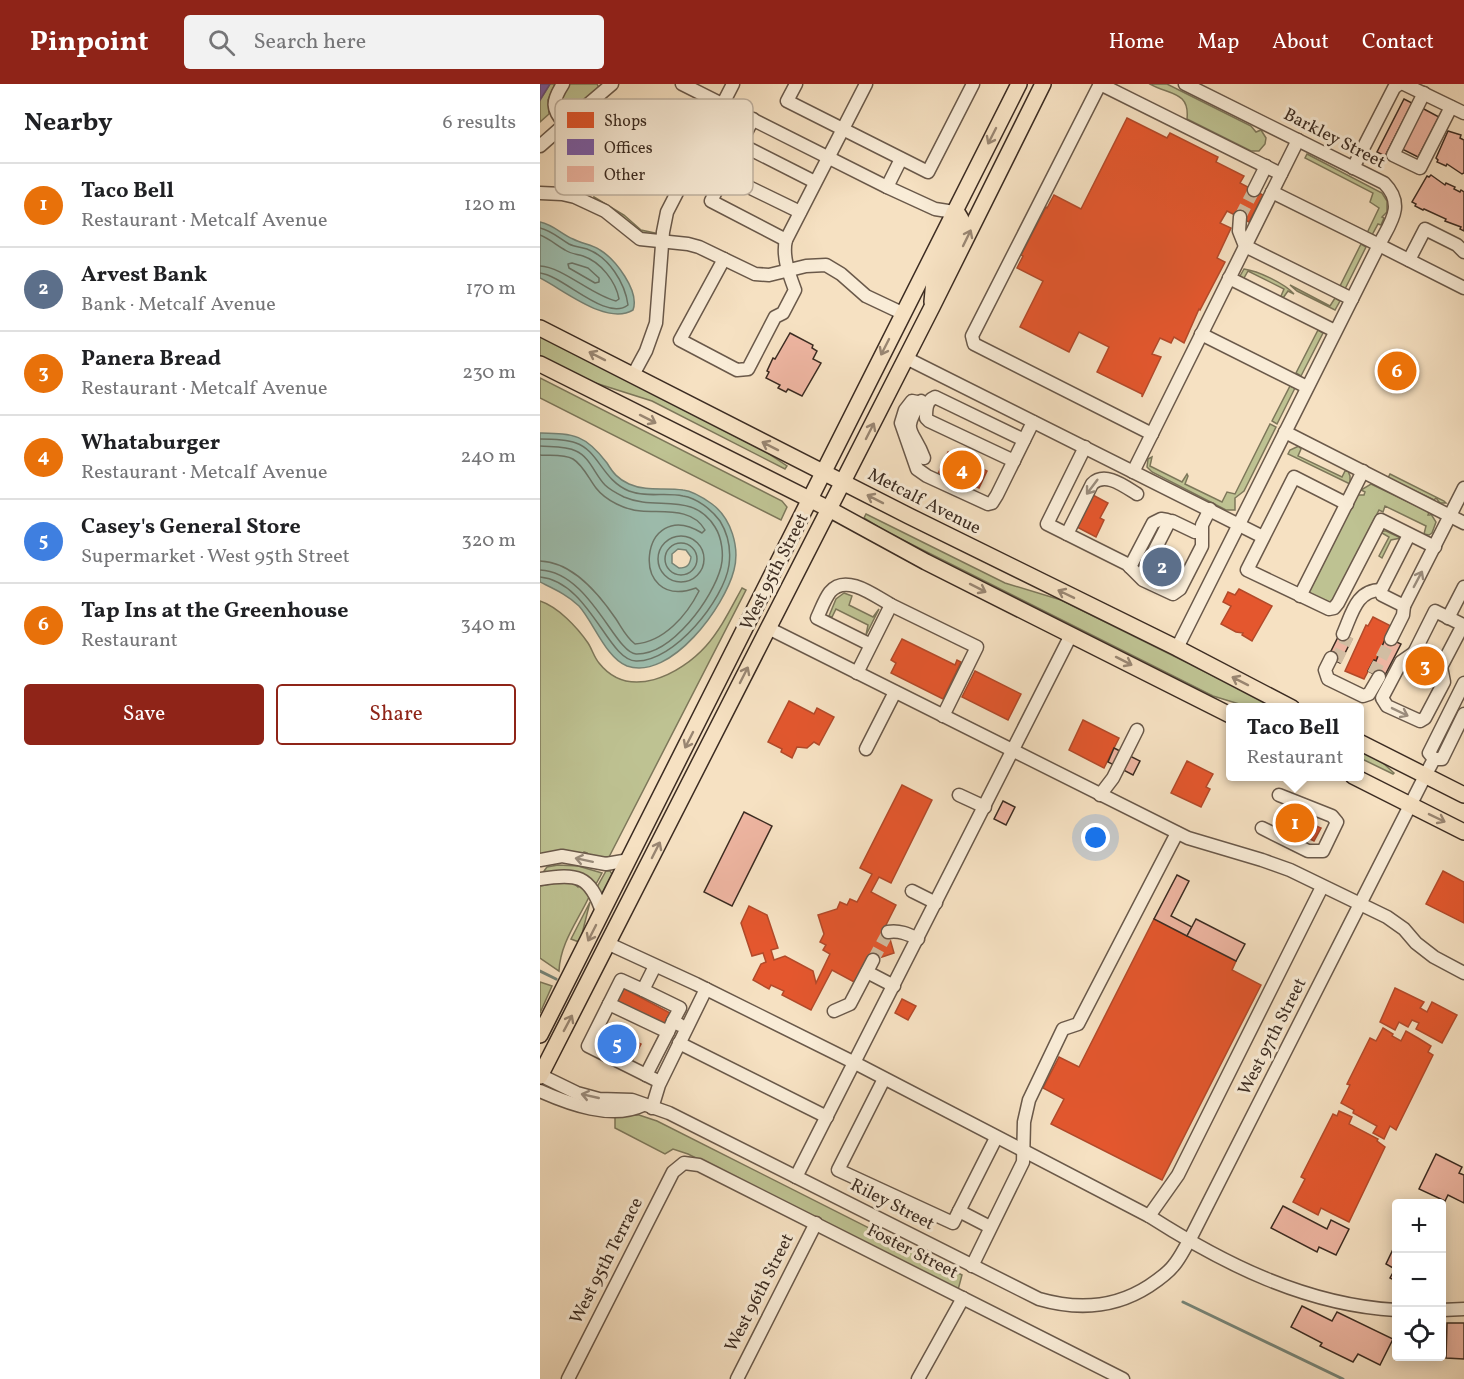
<!DOCTYPE html>
<html lang="en">
<head>
<meta charset="utf-8">
<style>
	:root { --surface:#fff; --page:#f2f2f2; --text:#202124; --muted:#757577; --line:#e0e0e0; --accent:#8f2418 }
	body { margin:0; font-family:Vollkorn,serif; background:var(--page); color:var(--text) }
	.controls { position:absolute; right:18px; bottom:18px; display:grid; overflow:hidden; border-radius:6px; box-shadow:0 3px 15px #0003 }
	.controls button { width:54px; height:54px; display:grid; place-items:center; padding:0; border:0; border-bottom:2px solid var(--line); background:var(--surface); color:var(--text); font:30px sans-serif }
	.you { position:absolute; left:556px; top:754px; width:21px; height:21px; margin:-15px; border:4px solid #fff; border-radius:50%; background:#1a73e8; box-shadow:0 0 0 9px #1a73e833 }
	.badge { display:grid; place-items:center; width:39px; height:39px; border-radius:50%; background:var(--accent); color:#fff; font-size:20px; font-weight:700 }
	.pin { position:absolute; translate:-50% -50%; border:3px solid #fff; box-shadow:0 2px 6px #0006 }
	.popup { position:absolute; left:686px; top:619px; width:138px; height:78px; box-sizing:border-box; display:grid; place-content:center; border-radius:6px; background:var(--surface); filter:drop-shadow(0 2px 4px #0005); font-size:20px; white-space:nowrap; color:var(--muted) }
	.popup b { font-size:22px; color:var(--text) }
	.popup::after { content:''; position:absolute; left:50%; top:100%; margin-left:-12px; border:12px solid transparent; border-top-color:var(--surface) }
	.list { margin:0; padding:0; list-style:none }
	h2 { display:flex; justify-content:space-between; align-items:center; height:78px; margin:0; padding:0 24px; font-size:26px }
	h2 small { font-size:20px; font-weight:400; color:var(--muted) }
	.list li { display:grid; grid-template-columns:39px 1fr auto; gap:18px; align-items:center; box-sizing:border-box; height:84px; padding:0 24px; border-top:2px solid var(--line) }
	.list b { display:block; font-size:22px; white-space:nowrap }
	.list p { margin:0; font-size:20px; white-space:nowrap; color:var(--muted) }
	.list em { font-size:20px; font-style:normal; color:var(--muted) }
	.actions { display:flex; gap:12px; padding:18px 24px }
	.actions a { flex:1; padding:14px 0; border:2px solid var(--accent); border-radius:6px; text-align:center; font-size:21px; color:var(--accent) }
	.actions .main { background:var(--accent); color:#fff }
	.icon { flex:none; width:33px; height:33px; fill:none; stroke:currentColor; stroke-width:2; stroke-linecap:round; stroke-linejoin:round }
	.map { position:relative; flex:none; width:924px; height:1295px; overflow:hidden }
	header { display:flex; align-items:center; gap:36px; box-sizing:border-box; height:84px; padding:0 30px; background:var(--accent); color:#fff }
	header strong { font-size:28px }
	nav { display:flex; gap:33px; margin-inline-start:auto; font-size:21px }
	.search { width:420px; height:54px; background:var(--page); display:flex; align-items:center; gap:15px; box-sizing:border-box; padding:0 21px; border-radius:6px; color:var(--muted); font-size:22px }
	main { display:flex }
	aside { flex:1; background:var(--surface) }
	.map>svg:first-child { display:block }
</style>
</head>
<body>
<header>
<strong>Pinpoint</strong>
<div class="search"><svg class="icon" aria-label="search" viewBox="0 0 24 24"><circle cx="10" cy="10" r="6"/><path d="M15 15l6 6"/></svg>Search here</div>
<nav><a>Home</a><a>Map</a><a>About</a><a>Contact</a></nav>
</header>
<main>
<aside>
<h2>Nearby<small>6 results</small></h2>
<ul class="list">
<li><span class="badge" style="background:#e8710a">1</span><div><b>Taco Bell</b><p>Restaurant · Metcalf Avenue</p></div><em>120 m</em></li>
<li><span class="badge" style="background:#5c6f8a">2</span><div><b>Arvest Bank</b><p>Bank · Metcalf Avenue</p></div><em>170 m</em></li>
<li><span class="badge" style="background:#e8710a">3</span><div><b>Panera Bread</b><p>Restaurant · Metcalf Avenue</p></div><em>230 m</em></li>
<li><span class="badge" style="background:#e8710a">4</span><div><b>Whataburger</b><p>Restaurant · Metcalf Avenue</p></div><em>240 m</em></li>
<li><span class="badge" style="background:#3f7fe0">5</span><div><b>Casey's General Store</b><p>Supermarket · West 95th Street</p></div><em>320 m</em></li>
<li><span class="badge" style="background:#e8710a">6</span><div><b>Tap Ins at the Greenhouse</b><p>Restaurant</p></div><em>340 m</em></li>
</ul>
<div class="actions"><a class="main">Save</a><a>Share</a></div>
</aside>
<div class="map">
<svg width="924" height="1295" viewBox="0 0 924 1295">
	<rect width="100%" height="100%" fill="#f6e1c2"/>
	<filter id="stains"><feTurbulence type="fractalNoise" baseFrequency=".00333" numOctaves="4"/><feColorMatrix values="0 0 0 0 .2 0 0 0 0 .09 0 0 0 0 .02 0 0 0 .5 -.17"/></filter>
	<radialGradient id="worn" r=".72"><stop offset=".6" stop-color="#630" stop-opacity="0"/><stop offset="1" stop-color="#630" stop-opacity=".3"/></radialGradient>
	<g fill="#bec292" stroke="#7d775a" stroke-width="1.5">
		<path d="M10 0H15L8 16 9 30 0 38V16Z"/>
		<path d="M29 0H57L59 4 31 27 23 29 19 21Z"/>
		<path d="M610 0H627L711 42 716 48 721 46 726 54 725 60 719 67H711L647 35C650 7 629 11 610 0Z"/>
		<path d="M767 70 842 109 847 117V128L842 133 844 134 841 141 838 140 832 151 827 149 839 124 830 118 833 109 765 74Z"/>
		<path d="M54 113 84 131 101 146 115 149 110 151 101 148 77 128 54 115Z"/>
		<path d="M821 160 826 163 805 205 800 202Z"/>
		<path d="M704 185C718 187 744 199 754 210L748 207 743 214 741 212 744 205 708 187 704 194H702L700 192Z"/>
		<path d="M750 201 790 222 795 214 800 217 795 226 757 207Z"/>
		<path d="M778 246 783 249 761 292 756 289Z"/>
		<path d="M0 252 226 368 247 382 245 385 112 317 49 297 0 272Z"/>
		<path d="M0 294 242 417 247 423 241 436 0 314Z"/>
		<path d="M750 302 755 304 737 340 732 337Z"/>
		<path d="M730 340 736 343 704 407 695 414V426H686L612 388 607 383 608 375 612 373 610 382 642 398 647 390 648 392 645 400 682 418 687 408 695 410Z"/>
		<path d="M759 362 761 365 758 372 802 393 805 387H808L810 392V400L748 370 750 366Z"/>
		<path d="M850 390 904 417 906 419H900L896 414 894 416 848 394Z"/>
		<path d="M831 400 885 426 889 428 888 431H890L891 430 896 438 892 449 889 451 884 450 886 442 845 422 843 428 839 426 794 515 790 519 768 509 817 411H824L825 408 821 406Z"/>
		<path d="M326 430 465 499 521 516 736 623H709L673 612 345 447 324 434Z"/>
		<path d="M842 447H846L861 454 851 456 842 474 839 472 849 453 842 449Z"/>
		<path d="M202 504 206 506 68 775 46 771 47 769 44 768 43 770 0 771V517C18 523 37 543 48 559 52 565 54 573 59 579 89 617 140 591 166 562 181 545 191 524 202 504Z"/>
		<path d="M304 509 312 512 309 521 333 533 339 525 326 551 328 541 296 525 292 533 289 532 296 515Z"/>
		<path d="M819 666 843 679 854 689 853 690 820 674Z"/>
		<path d="M18 781 38 782 62 789 56 800 54 801 4 787 7 783Z"/>
		<path d="M66 787H70L72 790 61 811 56 805Z"/>
		<path d="M21 798 33 799 38 803 39 801 46 806 49 813C37 838 20 860 19 887L0 874V802Z"/>
		<path d="M50 818 41 854 39 858 31 855Z"/>
		<path d="M0 898 12 902 0 929Z"/>
		<path d="M75 1031H99L117 1037 422 1191 418 1206 148 1070 133 1065 125 1070 75 1044Z"/>
	</g>
	<g fill="#9dbeaf" stroke="#768477" stroke-width="1.5" fill-rule="evenodd">
		<path d="M0 138C14 141 21 150 33 155 42 160 52 160 60 166 75 175 100 207 93 226 67 242 24 206 0 194Z"/>
		<path d="M0 349C34 350 45 350 67 379 73 389 78 395 89 400 107 408 125 403 143 406 152 407 165 415 172 420 191 434 200 463 194 486 185 522 131 597 87 582 66 574 54 539 39 522 28 511 14 505 0 498ZM138 465 146 466 151 473C150 481 147 484 139 484L132 479V470Z"/>
	</g>
	<g fill="#e4572e" stroke="#b24a2a" stroke-width="1.5">
		<path d="M587 34 627 54 630 49 678 73 676 78 704 92 700 99 723 111 709 138 687 127 680 139 691 144 677 174 685 178 660 226 659 225 644 259 634 253 631 259 620 254 612 270 621 273 602 313V310L557 288 569 263 539 248 529 268 480 243 503 197 477 184 483 172 481 171 506 123 507 124 514 111 541 125Z"/>
		<path d="M408 368 431 380 433 376 439 379 437 382 447 387 439 404 430 400 428 405 417 399 419 395 409 390 406 394 398 390Z"/>
		<path d="M551 410 568 419 560 434 564 436 556 453 533 441Z"/>
		<path d="M619 474 631 480 623 497 610 490Z"/>
		<path d="M699 505 732 522 712 557 702 551 703 549 696 548 681 540 691 522 683 518 688 508 695 511Z"/>
		<path d="M833 533 851 542 836 577 834 576 824 595 805 587 826 541 828 542Z"/>
		<path d="M362 555 415 581 417 576 421 578 403 615 351 589 356 579 351 576Z"/>
		<path d="M435 587 481 610 468 636 422 613Z"/>
		<path d="M249 617 274 630 277 624 294 633 279 661 274 658 267 664 257 663 252 674 241 668 242 665 228 658Z"/>
		<path d="M543 636 579 654 564 684 529 666Z"/>
		<path d="M647 677 673 690 666 703 670 705 661 723 631 709Z"/>
		<path d="M362 701 392 716 351 799 339 793 331 808 356 821 346 841 354 869 327 878 316 899 292 886 271 926 242 911 244 907 231 901 229 905 213 896 221 880 226 878 223 869 212 872 201 839 209 822 227 831 238 864 231 866 234 876 245 872 273 887 276 899 290 870 283 866 286 861 280 858 284 850 278 831 297 825 300 818 307 821 310 815 317 818 332 790 320 784Z"/>
		<path d="M747 724 766 731 763 736 781 744 774 757 758 749 756 752 738 742Z"/>
		<path d="M903 787 924 798V839L886 820Z"/>
		<path d="M614 835 696 877 692 886 721 901 622 1096 511 1040 524 1015 503 1004 519 973 539 983Z"/>
		<path d="M81 903 134 931 128 944 74 916Z"/>
		<path d="M855 904 884 918 880 924 887 928 892 918 917 931 902 959 876 945 879 939 872 936 868 943 859 938 855 946 840 938Z"/>
		<path d="M362 915 376 922 368 936 355 929Z"/>
		<path d="M63 941 101 960 91 979 54 960Z"/>
		<path d="M843 944 853 950 852 952 861 957 866 947 878 954 891 962 888 968 893 971 856 1046 850 1042 844 1055 833 1049 837 1042 813 1029 814 1026 801 1019 810 1001 807 1000 830 954 836 957Z"/>
		<path d="M799 1027 812 1033 809 1040 838 1055 837 1057 845 1063 809 1138 781 1124 778 1131 753 1118 765 1095 761 1093 793 1030 797 1032Z"/>
	</g>
	<path fill="#7b5ea7" stroke="#684f7f" stroke-width="1.5" d="M0 0H10L0 16Z"/>
	<g fill="none" stroke-linecap="round" stroke-linejoin="round">
		<g stroke="#6c7568" stroke-width="1.5">
			<path d="M0 144C12 147 19 154 29 160 35 163 41 163 47 165 69 173 85 199 88 221 66 238 24 192 0 189"/>
			<path d="M0 151C10 155 16 161 25 166 31 170 37 170 43 172 61 178 76 198 79 215L76 217C51 211 23 183 0 182"/>
			<path d="M32 179 48 184 59 194V198L55 199 29 184 28 180Z"/>
			<path d="M0 355C12 355 25 355 36 359 59 367 62 396 89 407 107 414 125 408 143 412 157 414 172 426 180 437 188 450 191 466 189 481 184 516 134 578 96 577 68 577 50 498 0 493"/>
			<path d="M0 362C11 363 26 362 36 367 50 373 55 391 65 401 70 406 78 410 84 413 116 427 153 407 175 443 182 454 184 471 181 483 173 514 132 571 96 570 75 569 50 488 0 486"/>
			<path d="M0 371C10 372 24 370 33 375 43 381 49 395 56 404 66 417 86 426 101 427 123 429 152 423 165 446L162 449C99 410 87 529 156 504L159 507C147 531 124 558 95 560 86 553 82 544 76 535 59 510 33 478 0 477"/>
			<circle cx="141" cy="475" r="23"/>
			<circle cx="141" cy="475" r="16"/>
		</g>
		<g stroke="#768477" stroke-width="3">
			<path d="M0 887 16 895"/>
			<path d="M643 1218 803 1295"/>
		</g>
	</g>
	<g fill="#eeb5a1" stroke="#3c2c22" stroke-width="1.5">
		<path d="M864 15 872 19 845 72 837 68Z"/>
		<path d="M882 24 899 33 878 73 862 65Z"/>
		<path d="M908 47 921 51 920 54 924 56V89L922 90 907 80 906 82 897 78 898 76 896 74Z"/>
		<path d="M891 91 905 101 906 99 915 103 914 105 920 108 921 106 924 108V147L920 145 921 143 905 137 906 135 884 125 883 126 875 122 876 120 872 118 887 92 889 93Z"/>
		<path d="M250 249 273 261 272 264 277 267 273 275 281 279 262 312 248 305 246 308 238 304 240 301 226 294 229 288 227 287 233 274 235 275Z"/>
		<path d="M800 549 812 555 800 579 788 573Z"/>
		<path d="M846 553 861 560 843 595 828 587 834 576 836 577Z"/>
		<path d="M574 664 600 677 593 691 568 678Z"/>
		<path d="M463 717 475 723 466 741 454 735Z"/>
		<path d="M204 728 232 742 192 822 164 808Z"/>
		<path d="M637 791 649 797 631 832 652 843 647 852 614 835Z"/>
		<path d="M656 835 705 860 696 877 647 852Z"/>
		<path d="M896 1070 922 1083 919 1089 924 1091V1119L908 1111 905 1117 879 1105Z"/>
		<path d="M743 1122 787 1145 791 1136 809 1145 796 1171 779 1163 777 1168 731 1144Z"/>
		<path d="M856 1159V1197L850 1194 855 1185 846 1180Z"/>
		<path d="M762 1222 792 1237 797 1228 853 1255 840 1281 818 1270 813 1278 780 1262 782 1259 751 1243Z"/>
		<path d="M907 1239H924V1275L906 1274Z"/>
	</g>
	<g fill="none" stroke-linecap="round" stroke-linejoin="round">
		<g stroke="#d1bda2" stroke-width="12" stroke-dasharray="12 6" stroke-linecap="butt">
			<path d="M700 133 714 106"/>
			<path d="M796 577 808 552"/>
			<path d="M833 590 851 555"/>
			<path d="M333 876 348 848"/>
		</g>
		<defs>
			<g id="minor">
				<path d="M142 0 347 103 395 125 414 128"/>
				<path d="M256 0 247 17 388 88 433 0"/>
				<path d="M645 0 844 99C866 121 850 139 839 161L924 204"/>
				<path d="M864 0 924 29"/>
				<path d="M884 9 853 71 880 84 911 23"/>
				<path d="M25 40 72 0"/>
				<path d="M200 60 213 35"/>
				<path d="M0 62 25 40C11 25 12 17 23 0"/>
				<path d="M813 84 854 4 859 0"/>
				<path d="M184 91 260 128"/>
				<path d="M347 103 361 75"/>
				<path d="M714 106 726 82"/>
				<path d="M0 109 22 110 35 113 65 127 100 155 148 160 159 163 215 190 229 191 266 182 286 181 301 190 326 212 362 229"/>
				<path d="M700 133 699 147 705 162 812 215"/>
				<path d="M246 156 171 117 200 60 275 98"/>
				<path d="M184 175 140 256 197 286 208 285 235 233 243 229 255 206C249 190 242 172 246 156L326 0"/>
				<path d="M869 176 885 145 917 161 924 168"/>
				<path d="M689 194 795 247"/>
				<path d="M661 250 767 303"/>
				<path d="M366 274 723 453"/>
				<path d="M93 291 106 267 116 239 123 148 127 128 193 0"/>
				<path d="M381 317C360 350 373 344 384 374"/>
				<path d="M387 320 372 317 365 326 361 339 377 385 387 392 448 420 452 419 457 411 493 338"/>
				<path d="M745 348 924 439"/>
				<path d="M612 350 434 260 432 252 560 0 741 90"/>
				<path d="M545 363 507 440 587 480 603 496 633 510 640 505 662 462V441L670 425"/>
				<path d="M474 377 389 337 386 334C386 325 386 317 395 313L484 356"/>
				<path d="M593 388 758 56"/>
				<path d="M807 420 754 393 707 486 789 525 794 524 798 519 841 436 895 463"/>
				<path d="M527 450 552 400C565 387 584 402 597 410"/>
				<path d="M869 451 841 506 842 511 864 522 924 404"/>
				<path d="M590 483 613 439 621 435 627 436"/>
				<path d="M601 493 629 438 632 437 655 448H661"/>
				<path d="M760 512 823 387"/>
				<path d="M351 521 437 563 403 632"/>
				<path d="M895 527 923 541 901 583 874 569Z"/>
				<path d="M908 534 924 503"/>
				<path d="M228 544 648 754 722 776 750 786 847 833 864 845 876 859 894 873 924 889"/>
				<path d="M803 550C812 530 816 506 841 506"/>
				<path d="M851 555 863 531 864 522"/>
				<path d="M637 564 839 161 732 108"/>
				<path d="M874 569 861 578 842 614 847 622 880 637 885 634 904 598 901 583"/>
				<path d="M791 574 785 586 788 595 823 612 829 610 839 593"/>
				<path d="M317 589 331 561 277 534C281 526 284 516 290 508 306 489 335 512 351 521L331 561"/>
				<path d="M326 665 355 608"/>
				<path d="M894 675 889 669 924 599"/>
				<path d="M419 711 445 723"/>
				<path d="M560 711 573 694 597 646"/>
				<path d="M722 744 768 767H783L797 738 792 732 739 711"/>
				<path d="M0 776 22 772 66 780 89 776"/>
				<path d="M0 795C37 789 50 791 62 828"/>
				<path d="M372 807 396 819"/>
				<path d="M348 848C359 846 368 850 378 855"/>
				<path d="M69 860 156 900 315 979 609 1132C684 1180 766 1221 856 1226"/>
				<path d="M115 882 103 906 81 896 48 962 120 998"/>
				<path d="M327 888 354 902"/>
				<path d="M103 906 140 924 133 937 140 941"/>
				<path d="M69 920 128 948 133 937"/>
				<path d="M294 927 310 920 333 876"/>
				<path d="M139 959 287 1033"/>
				<path d="M0 991 37 1009 59 1015 92 1016 129 1029 499 1215C537 1226 575 1224 609 1202 618 1196 628 1189 634 1181 640 1174 644 1165 649 1157L885 692 894 675H902L924 630"/>
				<path d="M106 991 128 948"/>
				<path d="M344 995 298 1086 413 1139 456 1054"/>
				<path d="M0 1007C29 1020 72 1036 103 1021"/>
				<path d="M112 1024 119 1001 166 905"/>
				<path d="M256 1093 531 551"/>
				<path d="M419 1127 450 1143"/>
				<path d="M609 1132 638 1091 782 803"/>
				<path d="M432 1182 483 1078 484 1038 489 1016 523 945 538 940 637 749"/>
				<path d="M902 1226 924 1225"/>
				<path d="M28 1295 133 1088 144 1079 159 1081 583 1295"/>
				<path d="M197 1295 276 1139"/>
				<path d="M378 1295 423 1214"/>
			</g>
			<g id="major">
				<path d="M392 218 394 196 421 135 418 130 414 128"/>
				<path d="M0 244 369 432 637 564 752 624"/>
				<path d="M0 280 289 425 386 478 690 631"/>
				<path d="M819 658 924 711"/>
				<path d="M813 692 924 748"/>
				<path d="M0 951 479 0"/>
				<path d="M0 992 392 223 503 0"/>
			</g>
		</defs>
		<use href="#minor" stroke="#6a594a" stroke-width="15"/>
		<use href="#major" stroke="#3c2c22" stroke-width="18"/>
		<use href="#minor" stroke="#f9ecd7" stroke-width="12"/>
		<use href="#major" stroke="#f6e1c2" stroke-width="15"/>
	</g>
	<defs><path id="oneway-shaft" d="M-6 0H5M1.5-3L5.5 0L1.5 3" fill="none" stroke-width="1.6" stroke-linecap="round" stroke-linejoin="round" transform="scale(1.5)"/></defs>
	<g stroke="#998672">
		<use href="#oneway-shaft" transform="translate(452 52) rotate(117)"/>
		<use href="#oneway-shaft" transform="translate(427 154) rotate(-64)"/>
		<use href="#oneway-shaft" transform="translate(345 263) rotate(117)"/>
		<use href="#oneway-shaft" transform="translate(57 272) rotate(-153)"/>
		<use href="#oneway-shaft" transform="translate(108 335) rotate(27)"/>
		<use href="#oneway-shaft" transform="translate(330 347) rotate(-63)"/>
		<use href="#oneway-shaft" transform="translate(230 362) rotate(-153)"/>
		<use href="#oneway-shaft" transform="translate(335 415) rotate(-153)"/>
		<use href="#oneway-shaft" transform="translate(438 504) rotate(27)"/>
		<use href="#oneway-shaft" transform="translate(526 510) rotate(-154)"/>
		<use href="#oneway-shaft" transform="translate(584 577) rotate(27)"/>
		<use href="#oneway-shaft" transform="translate(204 591) rotate(-63)"/>
		<use href="#oneway-shaft" transform="translate(700 597) rotate(-153)"/>
		<use href="#oneway-shaft" transform="translate(149 656) rotate(117)"/>
		<use href="#oneway-shaft" transform="translate(897 734) rotate(26)"/>
		<use href="#oneway-shaft" transform="translate(116 766) rotate(-63)"/>
		<use href="#oneway-shaft" transform="translate(52 849) rotate(117)"/>
		<use href="#oneway-shaft" transform="translate(28 939) rotate(-62)"/>
	</g>
	<g stroke="#9a8c7c">
		<use href="#oneway-shaft" transform="translate(552 403) rotate(127)"/>
		<use href="#oneway-shaft" transform="translate(878 495) rotate(-62)"/>
		<use href="#oneway-shaft" transform="translate(860 628) rotate(26)"/>
		<use href="#oneway-shaft" transform="translate(44 776) rotate(-168)"/>
		<use href="#oneway-shaft" transform="translate(50 1012) rotate(-167)"/>
	</g>
	<g text-anchor="middle" dominant-baseline="central" stroke-width="6" stroke-linejoin="round" paint-order="stroke">
		<g font-size="18" fill="#3c2c22" stroke="#f9ecd7">
			<text transform="translate(794 55) rotate(27)">Barkley Street</text>
			<text transform="translate(384 418) rotate(27)">Metcalf Avenue</text>
			<text transform="translate(235 488) rotate(-63)">West 95th Street</text>
			<text transform="translate(733 953) rotate(-63)">West 97th Street</text>
			<text transform="translate(352 1121) rotate(27)">Riley Street</text>
			<text transform="translate(372 1168) rotate(27)">Foster Street</text>
			<text transform="translate(67 1177) rotate(-63)">West 95th Terrace</text>
			<text transform="translate(220 1209) rotate(-63)">West 96th Street</text>
		</g>
	</g>
	<rect x="15" y="15" width="198" height="96" rx="9" fill="#f9ecd7" stroke="#c0b2a1" stroke-width="1.5"/>
	<rect x="27" y="28" width="27" height="16" fill="#e4572e"/>
	<rect x="27" y="55" width="27" height="16" fill="#7b5ea7"/>
	<rect x="27" y="82" width="27" height="16" fill="#eeb5a1"/>
	<g font-size="16" fill="#3c2c22">
		<text x="64" y="42">Shops</text>
		<text x="64" y="69">Offices</text>
		<text x="64" y="96">Other</text>
	</g>
	<rect width="100%" height="100%" filter="url(#stains)"/>
	<rect width="100%" height="100%" fill="url(#worn)"/>
</svg>
<div class="controls">
<button>+</button>
<button>−</button>
<button><svg class="icon" aria-label="locate" viewBox="0 0 24 24"><circle cx="12" cy="12" r="6"/><path d="M12 2v4M12 18v4M2 12h4M18 12h4"/></svg></button>
</div>
<div class="you"></div>
<div class="pin badge" style="left:755px;top:739px;background:#e8710a">1</div>
<div class="popup"><b>Taco Bell</b>Restaurant</div>
<div class="pin badge" style="left:622px;top:483px;background:#5c6f8a">2</div>
<div class="pin badge" style="left:885px;top:582px;background:#e8710a">3</div>
<div class="pin badge" style="left:422px;top:386px;background:#e8710a">4</div>
<div class="pin badge" style="left:77px;top:960px;background:#3f7fe0">5</div>
<div class="pin badge" style="left:857px;top:287px;background:#e8710a">6</div>
</div>
</main>
</body>
</html>
